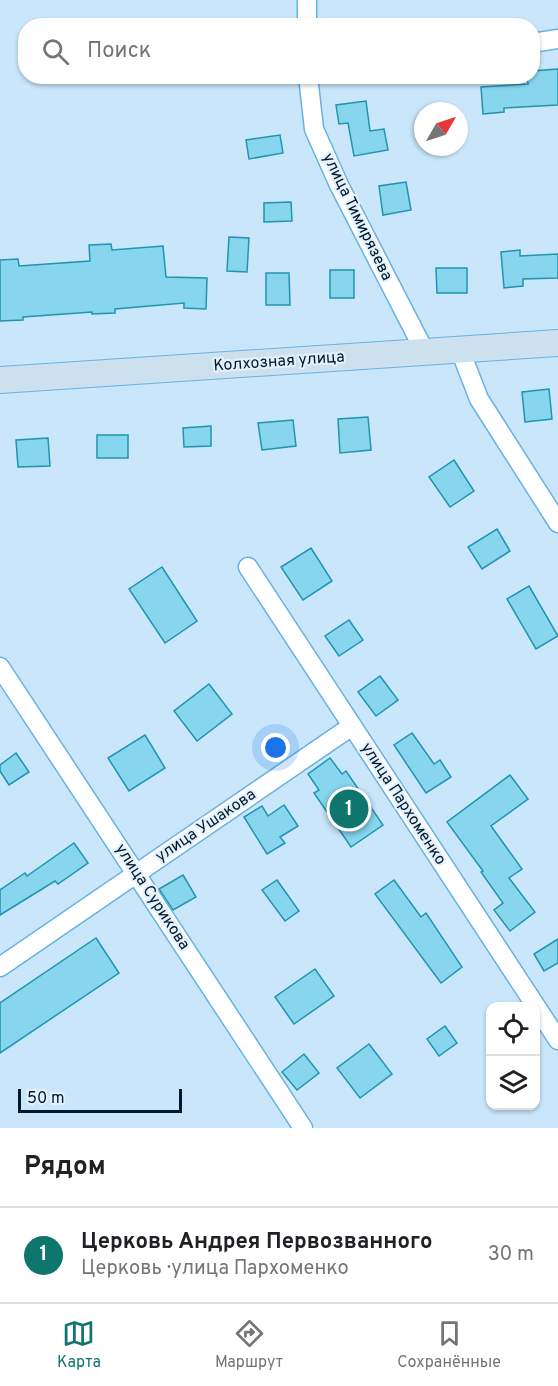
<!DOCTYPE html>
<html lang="ru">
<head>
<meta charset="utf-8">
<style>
	:root { --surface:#fff; --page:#f2f2f2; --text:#202124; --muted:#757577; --line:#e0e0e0; --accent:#0f766e }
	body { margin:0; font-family:Overpass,sans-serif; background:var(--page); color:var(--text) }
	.controls { position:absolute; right:18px; bottom:18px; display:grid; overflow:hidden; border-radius:12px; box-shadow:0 2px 4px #0004 }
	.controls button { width:54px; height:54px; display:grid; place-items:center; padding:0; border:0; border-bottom:2px solid var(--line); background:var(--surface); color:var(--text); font:30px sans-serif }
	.compass { position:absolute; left:414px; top:102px; width:54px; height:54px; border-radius:50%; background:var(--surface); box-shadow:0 2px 4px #0004; rotate:51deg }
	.scale { position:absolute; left:18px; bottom:15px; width:164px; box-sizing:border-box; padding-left:6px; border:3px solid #00192b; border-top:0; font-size:16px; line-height:21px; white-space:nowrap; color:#00192b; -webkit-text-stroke:4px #e3f1fc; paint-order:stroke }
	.you { position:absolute; left:276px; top:748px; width:21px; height:21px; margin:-15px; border:4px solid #fff; border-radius:50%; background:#1a73e8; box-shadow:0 0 0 9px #1a73e833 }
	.badge { display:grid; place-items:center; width:39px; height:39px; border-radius:50%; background:var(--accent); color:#fff; font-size:20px; font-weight:700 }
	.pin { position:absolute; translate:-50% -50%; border:3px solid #fff; box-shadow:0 2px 6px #0006 }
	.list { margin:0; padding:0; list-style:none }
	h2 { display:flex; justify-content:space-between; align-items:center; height:78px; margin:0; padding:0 24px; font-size:26px }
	h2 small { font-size:20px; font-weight:400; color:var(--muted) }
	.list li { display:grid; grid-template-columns:39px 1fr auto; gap:18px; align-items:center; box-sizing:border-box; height:96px; padding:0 24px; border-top:2px solid var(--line) }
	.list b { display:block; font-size:22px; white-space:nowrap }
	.list p { margin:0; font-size:20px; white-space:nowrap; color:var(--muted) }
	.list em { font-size:20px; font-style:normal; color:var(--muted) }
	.icon { flex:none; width:33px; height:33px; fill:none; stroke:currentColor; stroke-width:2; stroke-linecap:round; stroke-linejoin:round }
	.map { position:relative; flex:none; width:558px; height:1128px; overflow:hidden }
	.search { position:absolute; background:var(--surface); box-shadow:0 2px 4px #0004; left:18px; right:18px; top:18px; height:66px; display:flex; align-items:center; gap:15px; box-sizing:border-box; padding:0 21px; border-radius:24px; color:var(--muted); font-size:22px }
	.sheet { height:174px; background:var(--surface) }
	nav { display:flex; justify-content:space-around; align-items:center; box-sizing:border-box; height:84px; border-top:2px solid var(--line); background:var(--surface); font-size:16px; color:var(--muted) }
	nav a { display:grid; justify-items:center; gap:3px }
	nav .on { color:var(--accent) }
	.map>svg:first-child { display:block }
</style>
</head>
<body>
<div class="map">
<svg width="558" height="1128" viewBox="0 0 558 1128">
	<rect width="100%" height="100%" fill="#c9e6fb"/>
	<g fill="#87d6ee" stroke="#2094b0" stroke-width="1.5">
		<path d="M558 69V105L504 108V112L483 114 481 87 528 84 527 76H532V71Z"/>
		<path d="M366 101 370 131 384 129 388 150 354 156 348 123 339 124 336 105Z"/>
		<path d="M280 135 283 153 249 159 246 140Z"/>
		<path d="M406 182 411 210 383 215 379 186Z"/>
		<path d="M291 202 292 221 264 222V203Z"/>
		<path d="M229 237 249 238 247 272 227 271Z"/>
		<path d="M111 244 112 250 163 246 166 277 207 278 206 309 184 308V303L115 309V313L92 314V312L23 317V320L0 321V260L18 259 19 266 90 261 89 245Z"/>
		<path d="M520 250V256L558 254V278L523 279V286L504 288 501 252Z"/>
		<path d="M436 268H467V293H437Z"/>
		<rect x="330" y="270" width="24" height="28"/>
		<path d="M266 273H289L290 305H266Z"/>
		<path d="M549 389 552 419 525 422 522 392Z"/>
		<path d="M368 417 371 450 340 453 338 419Z"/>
		<path d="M293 420 296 446 262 450 258 423Z"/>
		<path d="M211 426V446L184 447 183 428Z"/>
		<rect x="97" y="435" width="31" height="23"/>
		<path d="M48 438 50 466 18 467 16 440Z"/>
		<path d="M454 460 474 491 450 507 429 477Z"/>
		<path d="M497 529 510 551 482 569 468 547Z"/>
		<path d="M311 548 332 581 303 600 281 567Z"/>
		<path d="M162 567 197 621 165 643 129 589Z"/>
		<path d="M529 586 558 636 536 649 507 599Z"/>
		<path d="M349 620 363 640 339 656 325 636Z"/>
		<path d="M380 676 398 700 376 716 358 692Z"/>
		<path d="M209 684 232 714 197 741 174 711Z"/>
		<path d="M412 733 434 764 440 760 451 777 426 793 394 745Z"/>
		<path d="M145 735 165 768 129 791 108 758Z"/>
		<path d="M16 753 29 772 9 785 0 771V765Z"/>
		<path d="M330 758 342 774 346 771 383 825 351 847 314 793 319 790 308 774Z"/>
		<path d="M510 775 528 799 491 826 522 869 509 878 535 912 510 931 494 910 503 903 481 872 483 871 447 822Z"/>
		<path d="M284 805 298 826 280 837 285 843 267 854 244 817 262 806 268 816Z"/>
		<path d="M74 843 88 863 58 884 55 881 0 915V890L25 873 27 876Z"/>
		<path d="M183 875 196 897 173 910 159 889Z"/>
		<path d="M277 880 299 911 285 921 262 890Z"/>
		<path d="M394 880 421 917 426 913 462 967 441 983 375 894Z"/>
		<path d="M96 938 119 973 0 1053V1003Z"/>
		<path d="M558 939V963L544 971 534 954Z"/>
		<path d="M315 969 334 996 294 1024 275 997Z"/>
		<path d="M445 1026 457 1043 439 1056 427 1039Z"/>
		<path d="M369 1044 392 1074 360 1098 337 1068Z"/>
		<path d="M304 1054 319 1073 297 1090 282 1072Z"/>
	</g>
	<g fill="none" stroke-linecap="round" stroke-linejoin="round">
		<defs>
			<g id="street">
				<path d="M307 26V0"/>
				<path d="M532 43 558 39"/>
				<path d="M308 76 314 129 339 185 425 352"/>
				<path d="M460 350 479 399 558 523"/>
				<path d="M248 567 558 1040"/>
				<path d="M0 667 303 1128"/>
				<path d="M0 967 352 726"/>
			</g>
			<path id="secondary" d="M0 380 558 343"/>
		</defs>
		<use href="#street" stroke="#67b2e4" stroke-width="21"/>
		<use href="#secondary" stroke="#67b2e4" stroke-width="28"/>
		<use href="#street" stroke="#fff" stroke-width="18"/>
		<use href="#secondary" stroke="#cce0ee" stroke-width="26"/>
	</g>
	<g text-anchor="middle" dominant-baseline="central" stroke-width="4.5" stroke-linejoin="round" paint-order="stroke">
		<g font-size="16" fill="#00192b" stroke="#e3f1fc">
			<text transform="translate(357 217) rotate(64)">улица Тимирязева</text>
			<text transform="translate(279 362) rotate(-4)">Колхозная улица</text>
			<text transform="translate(403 804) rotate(57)">улица Пархоменко</text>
			<text transform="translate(206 826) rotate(-34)">улица Ушакова</text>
			<text transform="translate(152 897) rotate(57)">улица Сурикова</text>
		</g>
	</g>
</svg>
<div class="controls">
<button><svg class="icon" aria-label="locate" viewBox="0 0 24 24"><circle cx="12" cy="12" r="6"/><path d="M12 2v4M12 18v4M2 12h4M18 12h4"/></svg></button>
<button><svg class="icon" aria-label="layers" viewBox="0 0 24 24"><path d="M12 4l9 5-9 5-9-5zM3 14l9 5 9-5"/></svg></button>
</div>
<svg class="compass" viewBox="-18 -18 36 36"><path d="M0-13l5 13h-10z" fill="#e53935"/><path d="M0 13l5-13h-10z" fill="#757577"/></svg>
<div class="scale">50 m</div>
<div class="you"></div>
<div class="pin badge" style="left:349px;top:809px">1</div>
<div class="search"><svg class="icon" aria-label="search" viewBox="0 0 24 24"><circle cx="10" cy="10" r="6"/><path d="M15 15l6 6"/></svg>Поиск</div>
</div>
<section class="sheet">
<h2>Рядом<small></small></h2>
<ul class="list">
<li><span class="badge">1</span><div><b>Церковь Андрея Первозванного</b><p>Церковь · улица Пархоменко</p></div><em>30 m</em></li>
</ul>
</section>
<nav>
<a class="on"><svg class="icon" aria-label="map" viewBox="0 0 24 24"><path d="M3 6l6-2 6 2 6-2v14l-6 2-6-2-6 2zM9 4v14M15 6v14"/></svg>Карта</a>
<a><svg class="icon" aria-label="directions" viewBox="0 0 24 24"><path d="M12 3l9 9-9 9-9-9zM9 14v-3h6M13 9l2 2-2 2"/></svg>Маршрут</a>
<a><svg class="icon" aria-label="saved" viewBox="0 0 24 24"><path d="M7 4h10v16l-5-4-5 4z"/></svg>Сохранённые</a>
</nav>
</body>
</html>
